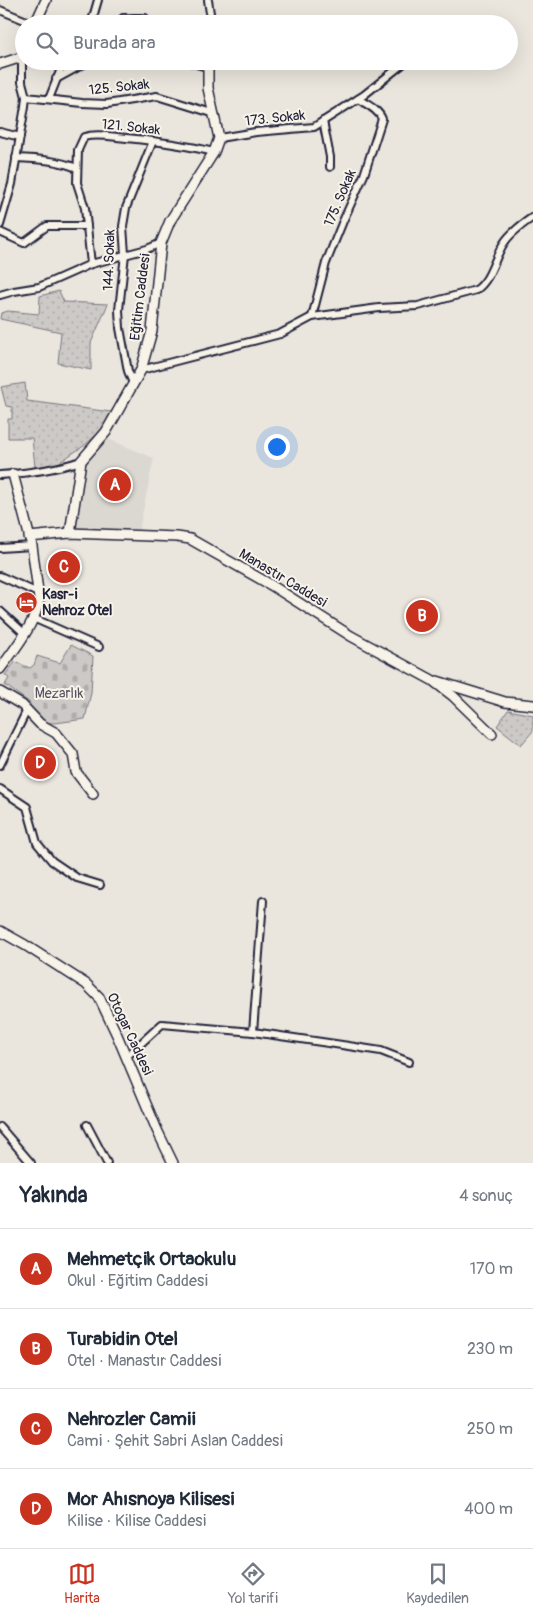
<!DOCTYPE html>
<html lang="tr">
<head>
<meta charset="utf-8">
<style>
	:root { --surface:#fff; --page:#f2f2f3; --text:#1f2937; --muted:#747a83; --line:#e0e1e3; --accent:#c8321e }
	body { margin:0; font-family:Pangolin,sans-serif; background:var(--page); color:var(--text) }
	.you { position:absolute; left:276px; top:446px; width:18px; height:18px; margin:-12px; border:4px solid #fff; border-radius:50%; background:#1a73e8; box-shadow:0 0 0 8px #1a73e833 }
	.badge { display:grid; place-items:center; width:32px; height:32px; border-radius:50%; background:var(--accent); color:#fff; font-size:16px; font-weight:700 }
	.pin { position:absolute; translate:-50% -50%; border:2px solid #fff; box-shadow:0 1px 5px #0006 }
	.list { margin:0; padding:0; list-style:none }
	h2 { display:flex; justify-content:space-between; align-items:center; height:65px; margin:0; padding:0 20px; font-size:21px }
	h2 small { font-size:16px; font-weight:400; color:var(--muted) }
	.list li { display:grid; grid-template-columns:32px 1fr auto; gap:15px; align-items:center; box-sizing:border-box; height:80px; padding:0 20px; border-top:1px solid var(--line) }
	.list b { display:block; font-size:19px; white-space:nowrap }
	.list p { margin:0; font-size:16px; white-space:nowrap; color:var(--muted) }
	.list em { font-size:16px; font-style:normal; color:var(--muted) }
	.icon { flex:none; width:28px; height:28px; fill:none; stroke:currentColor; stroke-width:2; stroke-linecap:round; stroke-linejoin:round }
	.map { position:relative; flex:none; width:533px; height:1163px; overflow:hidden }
	.search { position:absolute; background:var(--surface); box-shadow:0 5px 20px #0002; left:15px; right:15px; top:15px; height:55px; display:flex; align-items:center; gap:12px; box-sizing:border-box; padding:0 18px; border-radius:28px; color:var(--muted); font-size:19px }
	.sheet { height:385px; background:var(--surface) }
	nav { display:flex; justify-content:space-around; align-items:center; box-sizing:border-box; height:70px; border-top:1px solid var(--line); background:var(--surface); font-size:14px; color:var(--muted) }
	nav a { display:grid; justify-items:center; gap:2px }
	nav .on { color:var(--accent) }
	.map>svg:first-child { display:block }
</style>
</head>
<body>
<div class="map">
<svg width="533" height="1163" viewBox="0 0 533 1163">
	<defs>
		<pattern id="cemetery-stones" width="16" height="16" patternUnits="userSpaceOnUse" patternTransform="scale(1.25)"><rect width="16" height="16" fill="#cdc9c6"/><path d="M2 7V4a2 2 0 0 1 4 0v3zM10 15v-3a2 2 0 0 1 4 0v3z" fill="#b0acab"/></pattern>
		<pattern id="garden-dots" width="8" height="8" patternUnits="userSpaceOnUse" patternTransform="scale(1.25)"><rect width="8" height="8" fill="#cdc9c6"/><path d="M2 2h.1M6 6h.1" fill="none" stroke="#b0acab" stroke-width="1.8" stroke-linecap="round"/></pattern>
	</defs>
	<rect width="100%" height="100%" fill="#eae6de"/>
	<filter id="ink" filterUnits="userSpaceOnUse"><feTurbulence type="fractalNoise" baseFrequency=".02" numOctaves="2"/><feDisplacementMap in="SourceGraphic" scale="10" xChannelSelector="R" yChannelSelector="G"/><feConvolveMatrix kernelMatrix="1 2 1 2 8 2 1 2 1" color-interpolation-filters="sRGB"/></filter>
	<g filter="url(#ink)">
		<path fill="#dbd8d2" d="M108 439 154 458 139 530 77 528 85 471 88 461Z"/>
		<path fill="url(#cemetery-stones)" stroke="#787680" d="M71 645 93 656 91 693 85 719 55 723 40 722 29 710 30 703 5 685 9 678 5 675 15 662 30 668 34 665 37 656 60 663Z"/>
		<g fill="url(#garden-dots)" stroke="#787680">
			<path d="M59 291 64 302 108 304 91 343V370L58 363 61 332 0 319 1 313 8 311 39 314 40 296Z"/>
			<path d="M25 383 27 401 111 412 104 428 85 445 54 466 35 467 32 438H8V419H12V407L6 406 1 387Z"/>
			<path d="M508 710 533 715V731L521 745 497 726Z"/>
		</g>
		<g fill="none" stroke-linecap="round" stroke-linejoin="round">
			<defs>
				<g id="street">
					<path d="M208 0 211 20"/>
					<path d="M0 10 34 24"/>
					<path d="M91 24 98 0"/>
					<path d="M119 24 123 18H145"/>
					<path d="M186 61 207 67"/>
					<path d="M56 79 89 61"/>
					<path d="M26 97 82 103 107 104 157 96 212 113"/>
					<path d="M49 99 64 61"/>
					<path d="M323 121 330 157V167"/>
					<path d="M0 132 20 137"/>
					<path d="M219 138 256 132 314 127 364 95 404 63"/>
					<path d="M16 158C37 159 57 160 77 168"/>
					<path d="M0 225 12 184 25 106 26 97 22 82V57"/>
					<path d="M0 232 24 243 47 226H87"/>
					<path d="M91 264 85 208 77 183 78 150 84 137C97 133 113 137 126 138 156 141 185 145 214 152"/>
					<path d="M0 295 14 291 39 287 91 264 147 249 161 243"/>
					<path d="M312 317 326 263 343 221 364 175 382 119C378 109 366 104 358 99"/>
					<path d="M141 370 280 334 312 317 379 308 418 306 476 290C491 280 494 258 504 243 511 232 523 224 533 217"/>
					<path d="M133 383 128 371 120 328 119 310 125 254 123 226 126 208 153 141"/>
					<path d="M0 475C29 473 54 470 81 461"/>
					<path d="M0 548 32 546"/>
					<path d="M0 576 38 593"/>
					<path d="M0 611 24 633"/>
					<path d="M33 618 99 647"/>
					<path d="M0 765 27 710"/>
					<path d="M0 789 27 807 37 843 52 861 77 878 100 885"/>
					<path d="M253 1032 263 901"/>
					<path d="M126 1057 162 1024 253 1032 342 1045 381 1051 409 1062"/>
					<path d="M87 1125 107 1163"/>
					<path d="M0 1127 31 1163"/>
				</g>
				<g id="secondary">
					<path d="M211 20V24"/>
					<path d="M35 24 46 0"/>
					<path d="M0 64 22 57 24 54"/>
					<path d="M70 533 81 461 106 432 141 370 152 331 161 243 170 221 214 152 219 138 208 88V61"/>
					<path d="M29 537 70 533 177 537 190 539 271 585 351 636 432 680 453 696 492 734"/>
					<path d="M0 669C13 652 37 621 39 599L32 546 13 474"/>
					<path d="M437 681 505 702 533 705"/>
					<path d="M0 692 22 705 40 724 56 733 73 754 76 772 93 794"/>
					<path d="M0 931 25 945 86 984 99 997 117 1035 157 1130 173 1163"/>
				</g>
			</defs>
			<use href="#street" stroke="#22223b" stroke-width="10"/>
			<use href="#secondary" stroke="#22223b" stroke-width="12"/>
			<use href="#street" stroke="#f7f3e8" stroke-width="6"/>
			<use href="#secondary" stroke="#f7f3e8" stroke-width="9"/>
		</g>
	</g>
	<defs>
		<symbol id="hotel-disc" viewBox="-11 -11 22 22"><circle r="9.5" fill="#c8321e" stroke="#f7f3e8"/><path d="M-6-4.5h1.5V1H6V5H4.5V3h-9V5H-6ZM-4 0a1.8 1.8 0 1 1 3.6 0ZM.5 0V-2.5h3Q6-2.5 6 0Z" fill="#fff"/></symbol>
	</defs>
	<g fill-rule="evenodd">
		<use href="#hotel-disc" x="14" y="590" width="25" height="25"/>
	</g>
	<g text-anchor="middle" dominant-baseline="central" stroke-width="4" stroke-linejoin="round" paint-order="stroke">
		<g font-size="14" fill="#22223b" stroke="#f7f3e8">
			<text transform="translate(119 87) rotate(-6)">125. Sokak</text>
			<text transform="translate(275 118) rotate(-6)">173. Sokak</text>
			<text transform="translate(131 127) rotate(6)">121. Sokak</text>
			<text transform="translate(340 198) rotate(-67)">175. Sokak</text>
			<text transform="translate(109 260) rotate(-88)">144. Sokak</text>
			<text transform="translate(140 297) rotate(-83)">Eğitim Caddesi</text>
			<text transform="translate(283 578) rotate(31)">Manastır Caddesi</text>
			<text transform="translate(130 1034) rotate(65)">Otogar Caddesi</text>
		</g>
		<g font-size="14" font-weight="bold" fill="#22223b" stroke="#f7f3e8" text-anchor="start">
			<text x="42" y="594">Kasr-i<tspan x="42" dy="16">Nehroz Otel</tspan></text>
		</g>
		<g font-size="14" fill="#555465" stroke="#f7f3e8">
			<text x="59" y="693">Mezarlık</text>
		</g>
	</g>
</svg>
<div class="you"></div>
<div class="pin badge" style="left:115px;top:485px">A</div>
<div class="pin badge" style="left:422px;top:616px">B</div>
<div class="pin badge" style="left:64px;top:567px">C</div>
<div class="pin badge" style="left:40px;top:763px">D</div>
<div class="search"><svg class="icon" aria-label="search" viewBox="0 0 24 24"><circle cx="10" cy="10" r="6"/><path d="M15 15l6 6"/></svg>Burada ara</div>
</div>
<section class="sheet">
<h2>Yakında<small>4 sonuç</small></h2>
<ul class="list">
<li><span class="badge">A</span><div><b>Mehmetçik Ortaokulu</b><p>Okul · Eğitim Caddesi</p></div><em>170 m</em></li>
<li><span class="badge">B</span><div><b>Turabidin Otel</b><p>Otel · Manastır Caddesi</p></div><em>230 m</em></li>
<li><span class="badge">C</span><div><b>Nehrozler Camii</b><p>Cami · Şehit Sabri Aslan Caddesi</p></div><em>250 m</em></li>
<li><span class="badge">D</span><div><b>Mor Ahısnoya Kilisesi</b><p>Kilise · Kilise Caddesi</p></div><em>400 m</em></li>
</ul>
</section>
<nav>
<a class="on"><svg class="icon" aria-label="map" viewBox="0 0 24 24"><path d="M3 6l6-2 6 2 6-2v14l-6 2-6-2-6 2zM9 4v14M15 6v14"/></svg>Harita</a>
<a><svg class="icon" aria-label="directions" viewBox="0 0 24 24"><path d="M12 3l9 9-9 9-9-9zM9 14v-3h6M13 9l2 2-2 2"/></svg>Yol tarifi</a>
<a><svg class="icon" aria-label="saved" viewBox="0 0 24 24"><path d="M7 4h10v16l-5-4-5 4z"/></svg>Kaydedilen</a>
</nav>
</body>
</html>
